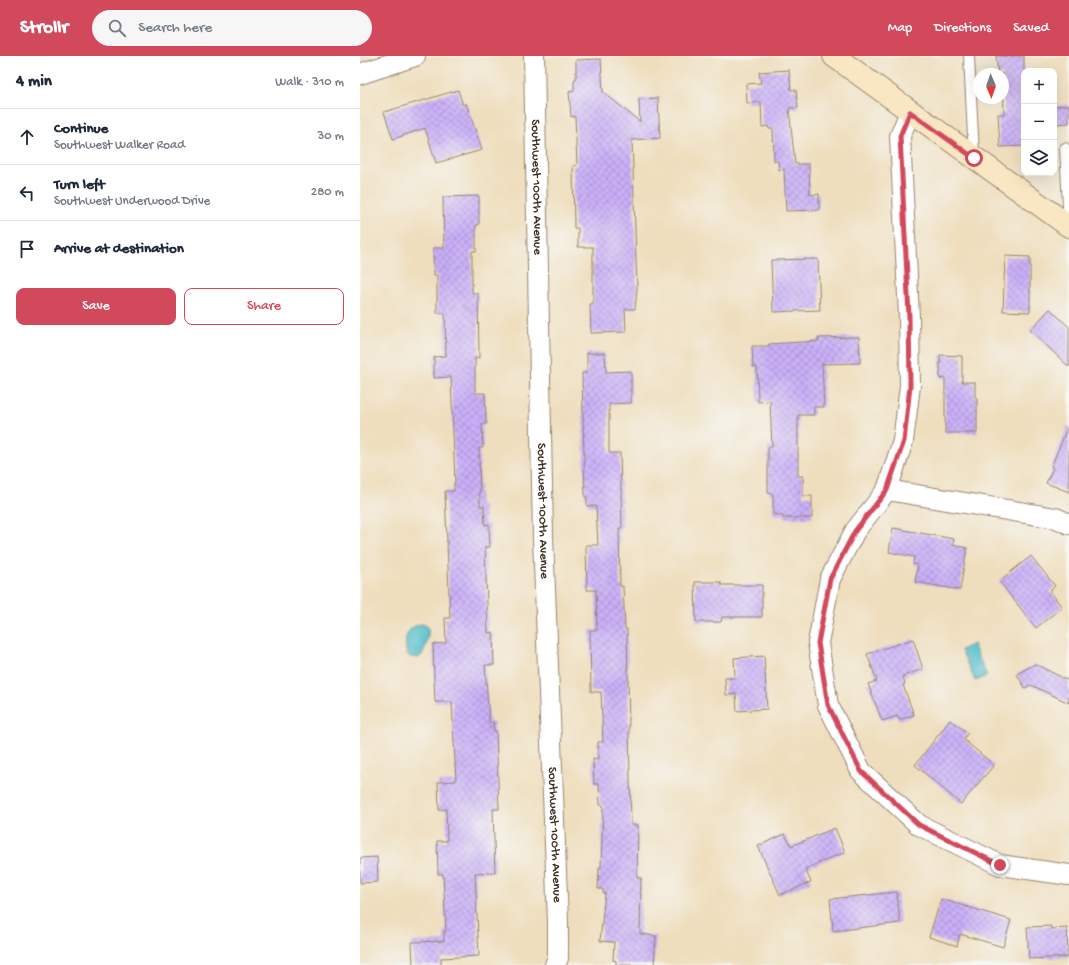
<!DOCTYPE html>
<html lang="en">
<head>
<meta charset="utf-8">
<style>
	:root { --surface:#fff; --page:#f6f6f7; --text:#1f2937; --muted:#747a83; --line:#e0e1e3; --accent:#d1495b }
	body { margin:0; font-family:"Gochi Hand",sans-serif; background:var(--page); color:var(--text) }
	.controls { position:absolute; right:12px; top:12px; display:grid; overflow:hidden; border-radius:8px; box-shadow:0 4px 16px #0002 }
	.controls button { width:36px; height:36px; display:grid; place-items:center; padding:0; border:0; border-bottom:1px solid var(--line); background:var(--surface); color:var(--text); font:20px sans-serif }
	.compass { position:absolute; left:613px; top:12px; width:36px; height:36px; border-radius:50%; background:var(--surface); box-shadow:0 4px 16px #0002; rotate:178deg }
	.stop { position:absolute; width:12px; height:12px; margin:-9px; border:3px solid #d1495b; border-radius:50%; background:#fff }
	.stop.end { background:#d1495b; border-color:#fff; box-shadow:0 1px 4px #0008 }
	.list { margin:0; padding:0; list-style:none }
	h2 { display:flex; justify-content:space-between; align-items:center; height:52px; margin:0; padding:0 16px; font-size:17px }
	h2 small { font-size:13px; font-weight:400; color:var(--muted) }
	.list li { display:grid; grid-template-columns:26px 1fr auto; gap:12px; align-items:center; box-sizing:border-box; height:56px; padding:0 16px; border-top:1px solid var(--line) }
	.list b { display:block; font-size:15px; white-space:nowrap }
	.list p { margin:0; font-size:13px; white-space:nowrap; color:var(--muted) }
	.list em { font-size:13px; font-style:normal; color:var(--muted) }
	.actions { display:flex; gap:8px; padding:12px 16px }
	.actions a { flex:1; padding:9px 0; border:1px solid var(--accent); border-radius:8px; text-align:center; font-size:14px; color:var(--accent) }
	.actions .main { background:var(--accent); color:#fff }
	.icon { flex:none; width:22px; height:22px; fill:none; stroke:currentColor; stroke-width:2; stroke-linecap:round; stroke-linejoin:round }
	.map { position:relative; flex:none; width:709px; height:909px; overflow:hidden }
	header { display:flex; align-items:center; gap:24px; box-sizing:border-box; height:56px; padding:0 20px; background:var(--accent); color:#fff }
	header strong { font-size:19px }
	nav { display:flex; gap:22px; margin-inline-start:auto; font-size:14px }
	.search { width:280px; height:36px; background:var(--page); display:flex; align-items:center; gap:10px; box-sizing:border-box; padding:0 14px; border-radius:22px; color:var(--muted); font-size:15px }
	main { display:flex }
	aside { flex:1; background:var(--surface) }
	.map>svg:first-child { display:block }
</style>
</head>
<body>
<header>
<strong>Strollr</strong>
<div class="search"><svg class="icon" aria-label="search" viewBox="0 0 24 24"><circle cx="10" cy="10" r="6"/><path d="M15 15l6 6"/></svg>Search here</div>
<nav><a>Map</a><a>Directions</a><a>Saved</a></nav>
</header>
<main>
<aside>
<h2>4 min<small>Walk · 310 m</small></h2>
<ul class="list">
<li><svg class="icon" aria-label="ahead" viewBox="0 0 24 24"><path d="M12 20V5M6 11l6-6 6 6"/></svg><div><b>Continue</b><p>Southwest Walker Road</p></div><em>30 m</em></li>
<li><svg class="icon" aria-label="left" viewBox="0 0 24 24"><path d="M17 20v-9H6M10 6l-5 5 5 5"/></svg><div><b>Turn left</b><p>Southwest Underwood Drive</p></div><em>280 m</em></li>
<li><svg class="icon" aria-label="arrive" viewBox="0 0 24 24"><path d="M6 21V4h12l-3 4 3 4H6"/></svg><div><b>Arrive at destination</b></div></li>
</ul>
<div class="actions"><a class="main">Save</a><a>Share</a></div>
</aside>
<div class="map">
<svg width="709" height="909" viewBox="0 0 709 909">
	<defs>
		<pattern id="building-cross-hatch" width="8" height="8" patternUnits="userSpaceOnUse"><rect width="8" height="8" fill="#cab0f9"/><path d="M0 0l8 8M0 8l8-8" fill="none" stroke="#a58fc9"/></pattern>
	</defs>
	<rect width="100%" height="100%" fill="#f6f6f2"/>
	<filter id="ink" filterUnits="userSpaceOnUse"><feTurbulence type="fractalNoise" baseFrequency=".025" numOctaves="2"/><feDisplacementMap in="SourceGraphic" scale="8" xChannelSelector="R" yChannelSelector="G"/><feConvolveMatrix kernelMatrix="1 2 1 2 8 2 1 2 1" color-interpolation-filters="sRGB"/></filter>
	<filter id="wash" filterUnits="userSpaceOnUse"><feTurbulence type="fractalNoise" baseFrequency=".012" numOctaves="4" result="noise"/><feDisplacementMap in="SourceGraphic" scale="16" xChannelSelector="R" yChannelSelector="G"/><feGaussianBlur stdDeviation="0.9" result="paint"/><feColorMatrix in="noise" values="0 0 0 0 0 0 0 0 0 0 0 0 0 0 0 0 0 1.4 0 .05"/><feComposite in="paint" operator="in"/></filter>
	<g filter="url(#wash)">
		<rect width="100%" height="100%" fill="#efdebd"/>
		<g fill="#4cbac7" stroke="#447272">
			<path d="M62 568 67 570C71 577 65 597 59 602L50 601 47 598C43 584 46 570 62 568Z"/>
			<path d="M613 588 627 620 615 625 601 594Z"/>
		</g>
		<g id="blocks">
			<g fill="url(#building-cross-hatch)">
				<path d="M636 0H664V90L640 91 638 58H644L643 18H638Z"/>
				<path d="M241 3 243 36 280 66 279 43 298 42 300 82 272 84 277 232 275 253H265L266 276 231 277 230 248H233V191H218V172H214L213 110 217 109 215 60 211 61 209 36 214 35V24L216 23V4Z"/>
				<path d="M429 14 431 34H436L438 52H429L435 108H449L450 139 459 138V154L426 155 424 113 419 114 418 105H414L413 73H409L408 70 402 71 401 46 387 47 386 28 401 27 399 16Z"/>
				<path d="M98 34 103 49 106 47 122 94 76 107 65 72 33 83 24 56Z"/>
				<path d="M709 49V67L694 68V50Z"/>
				<path d="M119 140V169H116V195H112V237H118L119 302H115V337H125L126 368H122L123 392H119L120 450H124L125 469 129 468 130 491H125L128 577 133 576 134 609H125L129 666H133L134 675H136L138 724 139 753H133L135 816 115 817 119 900 81 902V909H53L52 886 84 885V875H86L83 818H78L77 785H87L86 753 79 754 78 726 96 725 92 646H75L74 623 73 588 86 587 85 562H90L85 435H94V427H95L91 321 74 322V301L86 300 85 257H77V219H74L73 192H84L83 141Z"/>
				<path d="M645 200 670 201V256L643 255Z"/>
				<path d="M458 203 460 254 413 256 411 204Z"/>
				<path d="M690 253 709 271V311L670 274Z"/>
				<path d="M499 281 500 307 462 308 464 351H454V359H438V420H443V440H452V462H423V460L413 458V438L408 437V391H412L410 345 398 346 397 311H393L392 290H409V288L459 285 458 282Z"/>
				<path d="M227 297H245L246 316 271 315V347L249 348V397H260L262 472H259L260 530H263L265 573H267L271 769H278L277 822H281L280 878 296 880 294 909H256V905L253 904 254 886 240 885 245 837H243V833H238L239 812H241L243 749H240L239 728H234L233 703 238 704V686H243L241 636H231L230 574H237L236 534H227L226 489H238L236 450H227V441H225L222 317H227Z"/>
				<path d="M580 299 602 300V326H615V341L617 342V377H585V322L580 323Z"/>
				<path d="M709 368V436L686 427 693 412 691 411Z"/>
				<path d="M533 472 594 483 593 489 607 492 600 534 555 526 558 509 553 508 554 501 529 496Z"/>
				<path d="M671 500 695 530 690 535 702 551 676 572 639 525Z"/>
				<path d="M335 526H361V529H402V561H362L361 566H336Z"/>
				<path d="M553 583 563 613 543 620 545 628 543 629 554 659 539 664 537 660 522 665 508 628 517 625 507 598Z"/>
				<path d="M404 600 407 653 377 655 376 638 366 639 365 622H375L374 602Z"/>
				<path d="M675 608 709 625V647L671 629 665 632 657 618Z"/>
				<path d="M590 664 608 677 603 683 634 709 601 748 555 709Z"/>
				<path d="M475 772 485 796 445 813 451 826 420 839 398 790 425 778 431 790Z"/>
				<path d="M17 801 18 826 0 827V802Z"/>
				<path d="M537 836 540 867 473 875 470 843Z"/>
				<path d="M581 843 651 864 643 891 600 878 597 890 569 881Z"/>
				<path d="M691 870V873L707 872 708 901 669 903 667 871Z"/>
			</g>
		</g>
	</g>
	<g filter="url(#ink)">
		<use href="#blocks" fill-opacity="0" stroke="#95846e" stroke-width="1"/>
		<g fill="none" stroke-linecap="round" stroke-linejoin="round">
			<defs>
				<g id="service">
					<path d="M609 0 614 100"/>
					<path d="M705 92 709 168"/>
				</g>
				<g id="minor">
					<path id="s1" d="M174 0 183 482 198 866V902L195 909"/>
					<path d="M0 18 55 0"/>
					<path d="M550 56 540 80 549 260 550 330 543 385 527 434 495 475 470 523 458 587 468 649 501 715 559 769 640 809 709 819"/>
					<path d="M527 434 696 462 709 468"/>
				</g>
				<path id="secondary" d="M474 0 709 170"/>
			</defs>
			<use href="#service" stroke="#95846e" stroke-width="12"/>
			<use href="#minor" stroke="#95846e" stroke-width="22"/>
			<use href="#secondary" stroke="#95846e" stroke-width="24"/>
			<use href="#service" stroke="#fff" stroke-width="10"/>
			<use href="#minor" stroke="#fff" stroke-width="20"/>
			<use href="#secondary" stroke="#f9e7c3" stroke-width="22"/>
		</g>
	</g>
	<g fill="none" stroke-linecap="round" stroke-linejoin="round" filter="url(#ink)">
		<path stroke="#d1495b" stroke-width="5" d="M614 102 550 56 540 80 549 260 550 330 544 385 527 434 495 475 470 523 458 587 468 649 501 715 559 769 640 809"/>
	</g>
	<g text-anchor="middle" dominant-baseline="central" stroke-width="3.5" stroke-linejoin="round" paint-order="stroke">
		<g font-size="13" fill="#3b2a1e" stroke="#f6f6f2">
			<text stroke="none"><textPath href="#s1" startOffset="131">Southwest 100th Avenue</textPath></text>
			<text stroke="none"><textPath href="#s1" startOffset="455">Southwest 100th Avenue</textPath></text>
			<text stroke="none"><textPath href="#s1" startOffset="779">Southwest 100th Avenue</textPath></text>
		</g>
	</g>
</svg>
<div class="controls">
<button>+</button>
<button>−</button>
<button><svg class="icon" aria-label="layers" viewBox="0 0 24 24"><path d="M12 4l9 5-9 5-9-5zM3 14l9 5 9-5"/></svg></button>
</div>
<svg class="compass" viewBox="-18 -18 36 36"><path d="M0-13l5 13h-10z" fill="#e53935"/><path d="M0 13l5-13h-10z" fill="#747a83"/></svg>
<div class="stop" style="left:614px;top:102px"></div>
<div class="stop end" style="left:640px;top:809px"></div>
</div>
</main>
</body>
</html>
